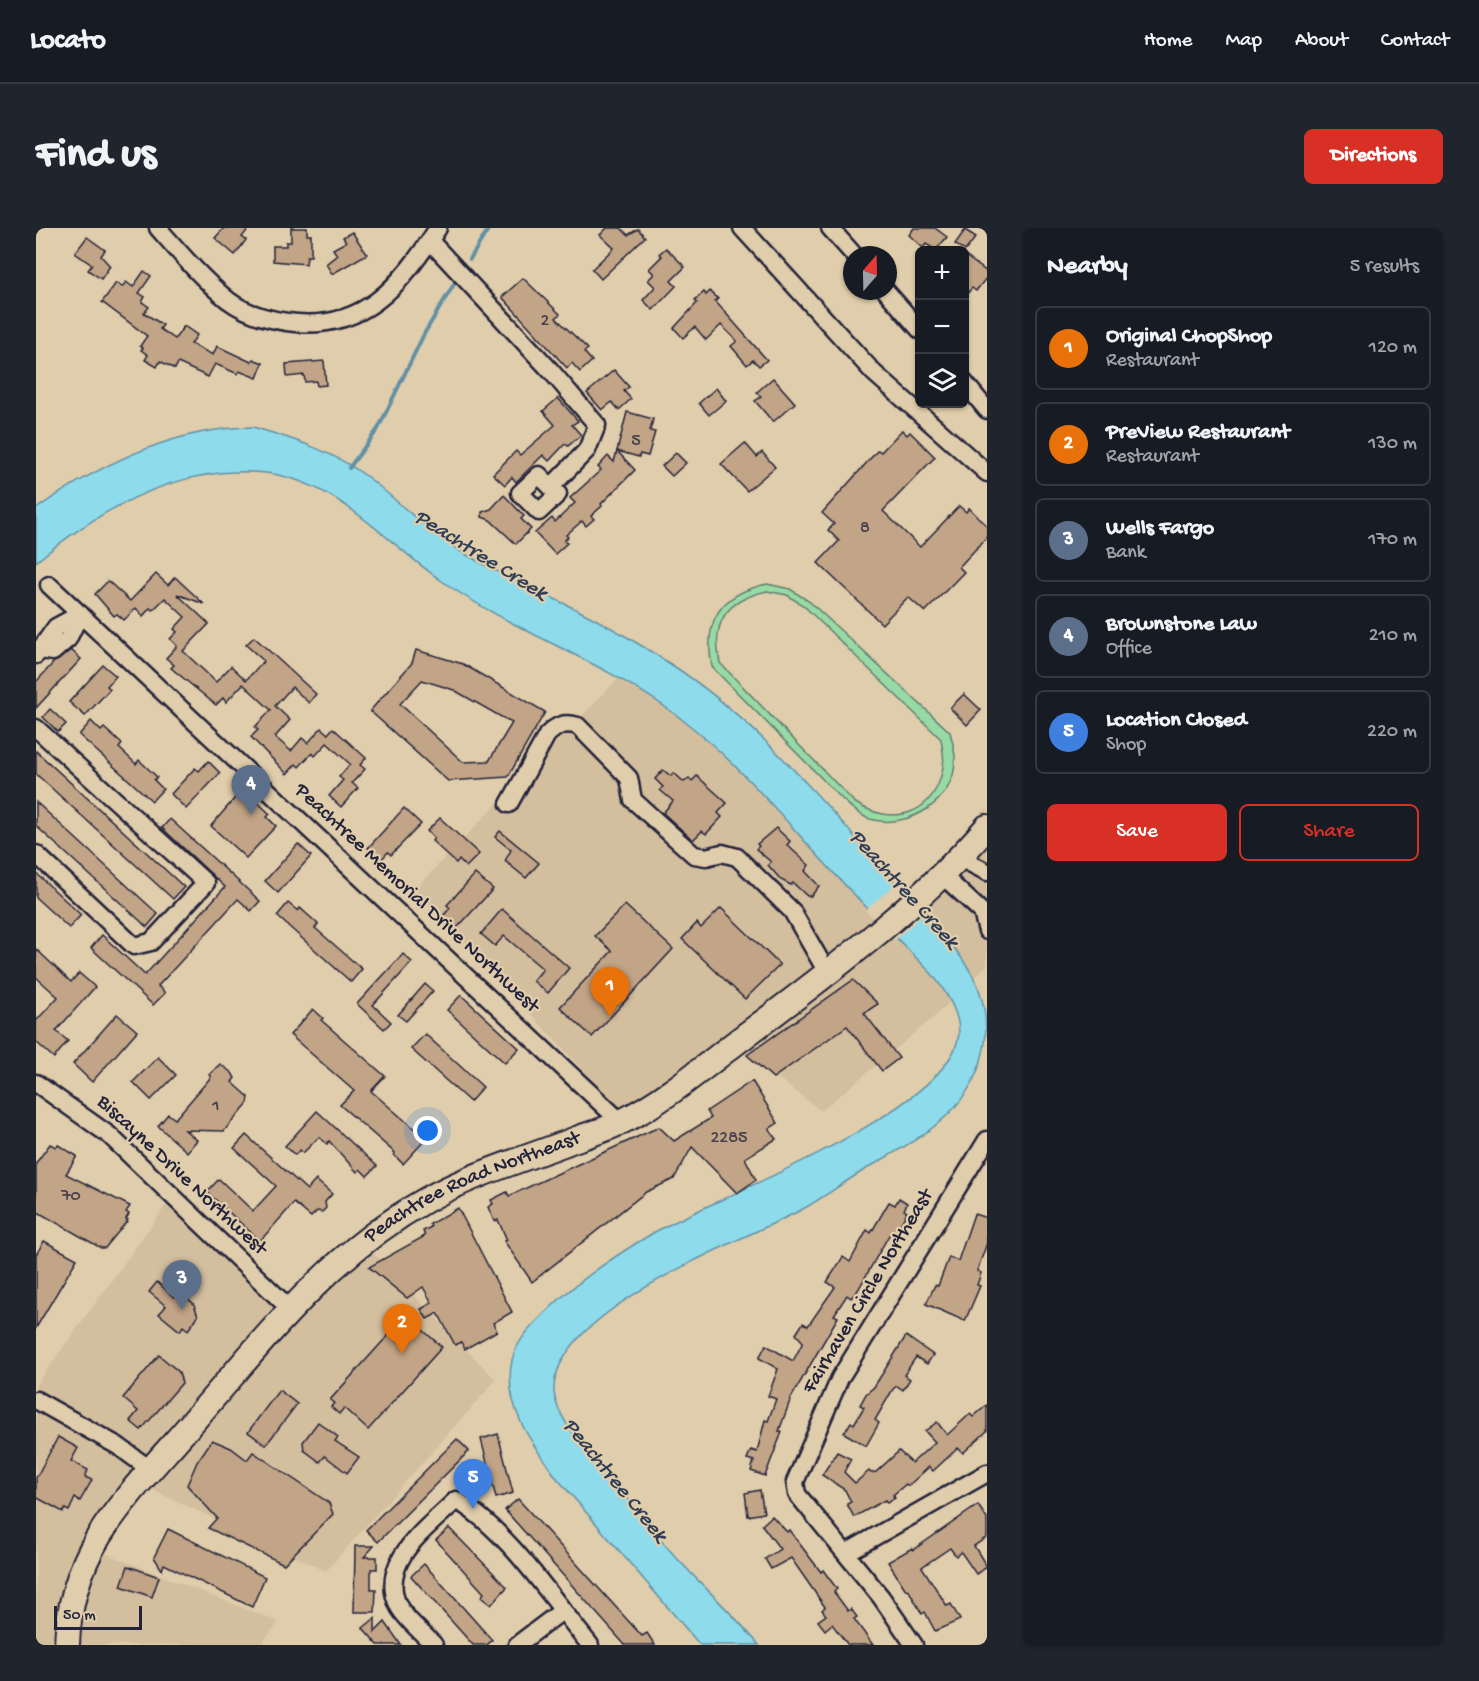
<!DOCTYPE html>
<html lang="en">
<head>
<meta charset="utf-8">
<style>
	:root { --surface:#171b24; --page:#20242c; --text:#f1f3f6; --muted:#9ea1a6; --line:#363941; --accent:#d93025 }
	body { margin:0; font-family:"Gochi Hand",sans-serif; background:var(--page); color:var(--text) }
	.controls { position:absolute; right:18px; top:18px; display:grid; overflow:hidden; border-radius:9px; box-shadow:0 2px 4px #0004 }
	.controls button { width:54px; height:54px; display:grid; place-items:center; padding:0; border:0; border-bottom:2px solid var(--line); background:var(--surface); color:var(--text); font:30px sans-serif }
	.compass { position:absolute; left:807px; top:18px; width:54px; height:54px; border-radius:50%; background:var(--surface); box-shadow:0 2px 4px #0004; rotate:20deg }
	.scale { position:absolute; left:18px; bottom:15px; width:88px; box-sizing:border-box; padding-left:6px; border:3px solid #22223b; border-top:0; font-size:16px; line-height:21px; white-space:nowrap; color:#22223b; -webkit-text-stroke:4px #e0cdab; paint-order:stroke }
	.you { position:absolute; left:392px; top:903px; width:21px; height:21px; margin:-15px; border:4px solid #fff; border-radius:50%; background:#1a73e8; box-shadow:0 0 0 9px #1a73e833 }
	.badge { display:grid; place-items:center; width:39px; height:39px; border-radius:50%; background:var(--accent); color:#fff; font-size:20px; font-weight:700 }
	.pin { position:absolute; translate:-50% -50px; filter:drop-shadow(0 2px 3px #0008) }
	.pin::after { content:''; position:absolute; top:32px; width:21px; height:18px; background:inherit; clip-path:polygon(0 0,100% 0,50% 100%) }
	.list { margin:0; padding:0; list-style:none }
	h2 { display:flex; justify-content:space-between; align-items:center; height:78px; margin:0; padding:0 24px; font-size:26px }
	h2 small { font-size:20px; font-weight:400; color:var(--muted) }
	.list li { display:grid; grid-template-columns:39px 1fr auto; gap:18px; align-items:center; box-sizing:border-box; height:84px; margin:0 12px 12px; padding:0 12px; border:2px solid var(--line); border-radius:9px }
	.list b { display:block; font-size:22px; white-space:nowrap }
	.list p { margin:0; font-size:20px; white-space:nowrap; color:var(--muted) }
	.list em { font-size:20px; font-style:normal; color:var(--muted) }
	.actions { display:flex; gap:12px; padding:18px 24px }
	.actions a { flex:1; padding:14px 0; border:2px solid var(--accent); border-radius:9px; text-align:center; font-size:21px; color:var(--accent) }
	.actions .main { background:var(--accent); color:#fff }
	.icon { flex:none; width:33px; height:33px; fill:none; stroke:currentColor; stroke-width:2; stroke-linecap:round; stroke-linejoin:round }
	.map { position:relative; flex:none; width:951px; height:1417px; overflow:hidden; border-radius:9px }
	header { display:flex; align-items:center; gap:36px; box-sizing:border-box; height:84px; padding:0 30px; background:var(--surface); border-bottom:2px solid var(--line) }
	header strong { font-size:28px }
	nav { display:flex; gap:33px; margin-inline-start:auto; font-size:21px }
	.intro { display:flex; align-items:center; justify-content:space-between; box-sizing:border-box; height:144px; padding:0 36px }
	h1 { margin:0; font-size:42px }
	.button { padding:15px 27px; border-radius:9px; background:var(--accent); color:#fff; font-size:21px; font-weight:700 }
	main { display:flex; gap:36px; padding:0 36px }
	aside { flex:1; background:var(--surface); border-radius:9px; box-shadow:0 2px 4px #0004 }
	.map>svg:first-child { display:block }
</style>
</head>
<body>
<header>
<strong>Locato</strong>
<nav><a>Home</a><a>Map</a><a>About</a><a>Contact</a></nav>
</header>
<div class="intro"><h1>Find us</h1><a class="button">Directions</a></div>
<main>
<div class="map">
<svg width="951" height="1417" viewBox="0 0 951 1417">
	<rect width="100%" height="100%" fill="#e0cdab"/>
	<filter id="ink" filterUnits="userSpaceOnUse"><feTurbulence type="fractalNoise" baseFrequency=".0167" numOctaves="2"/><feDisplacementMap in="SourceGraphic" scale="12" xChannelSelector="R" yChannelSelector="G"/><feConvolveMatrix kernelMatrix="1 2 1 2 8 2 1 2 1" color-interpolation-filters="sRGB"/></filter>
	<g filter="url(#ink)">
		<g fill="#d3be9e">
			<path d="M602 430 850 691 898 652 951 580V737L897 790 785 883 693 812 585 883 379 661Z"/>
			<path d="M136 969 259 1072 326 1013 460 1152 290 1343 104 1256 53 1319 243 1394 229 1411 228 1417H0V1157Z"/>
		</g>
		<path fill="#98daa5" stroke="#5d7e70" stroke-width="1.5" fill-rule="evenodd" d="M731 356 754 361 774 374 914 504C916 513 919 522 919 531 920 574 871 602 834 591 825 589 815 579 808 573L676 439C667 392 684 366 731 356ZM731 363 751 367 768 378 905 511C906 519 909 530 907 539 899 588 856 599 818 574L684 435C675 394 690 372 731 363Z"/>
		<path fill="#8ddbeb" stroke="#6291a5" stroke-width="1.5" d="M217 199C257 211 297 223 330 248 361 271 386 299 419 320 454 342 492 358 529 376 566 393 602 415 636 437 722 493 786 573 854 648 881 678 928 723 942 759 949 777 951 797 949 815 938 885 883 910 830 941 808 954 787 970 765 982 704 1014 523 1080 518 1159 516 1192 565 1236 584 1261 602 1283 619 1306 638 1327 666 1358 697 1385 723 1417H664L520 1249C497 1217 469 1181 475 1138 478 1114 495 1099 511 1083 542 1052 580 1027 617 1005 683 968 907 885 922 811 927 788 909 762 895 745 858 707 820 670 784 630 734 575 685 516 622 474 553 428 474 401 406 353 349 314 303 254 230 245 144 235 64 281 0 334V281C64 236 138 200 217 199Z"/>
		<path fill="#e0cdab" d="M863 653 890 684 859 712 829 682Z"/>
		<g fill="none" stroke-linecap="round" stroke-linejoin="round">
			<g stroke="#6291a5" stroke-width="4">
				<path d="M434 31 453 0"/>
				<path d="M313 240 342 201 388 106 421 51"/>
			</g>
		</g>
		<g fill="#c2a486" stroke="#22223b" stroke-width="1.5" fill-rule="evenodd">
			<path d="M188 0H213L206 9 210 12 199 27 179 10Z"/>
			<path d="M255 0H271V7H275V28H271L270 36 237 33V18H250V14H255Z"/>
			<path d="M571 0H585L592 7 602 1 609 9 565 51 556 41 578 20 564 7Z"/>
			<path d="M878 0H899L911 9 900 22 890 16 887 20 873 7Z"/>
			<path d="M929 2 940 9 929 23 919 16Z"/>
			<path d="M316 4 331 26 296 46 290 36 301 27 297 21 310 14 307 9Z"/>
			<path d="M51 9 69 22 65 28 74 38 65 51 52 42 56 37 39 25Z"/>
			<path d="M630 20 649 39 635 53 640 58 617 82 607 72 619 59 612 52 618 46 613 41 626 28 623 26Z"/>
			<path d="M928 27 951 44V49L940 63 936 60 928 69Z"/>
			<path d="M108 43 115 48 103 65 109 69 106 74 113 79 108 85 127 97 124 101 139 111 148 98 161 107 155 116 177 127 181 118 215 134 217 131 227 135 221 150 203 143 202 146 179 136 172 149 142 135 139 141 124 133 121 139 109 132 112 127 105 122 107 120 104 118 111 108 66 74 80 55 86 59 90 54 97 59Z"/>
			<path d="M487 50 524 86 520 90 552 121 548 124 556 133 544 144 536 135 531 140 466 69Z"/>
			<path d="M674 63 682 71 679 73 731 132 723 138 717 132 711 137 695 118 701 113 685 97 670 112 659 99 647 110 638 100 661 75 659 72 668 64 670 67Z"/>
			<path d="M288 133 290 157 281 158 280 153 269 154 268 147 251 149 250 136Z"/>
			<path d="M578 142 593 159 588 163 595 171 583 182 576 174 566 182 551 165Z"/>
			<path d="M737 150 759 175 737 194 719 173 725 169 721 164Z"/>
			<path d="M680 160 690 173 673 187 663 175Z"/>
			<path d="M522 170 542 193 536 197 545 207 532 218 529 216 513 233 507 227 480 254 476 249 469 257 457 246 480 223 484 227 519 197 507 183Z"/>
			<path d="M591 184 617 191 614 203 619 204 612 228 604 226 603 229 581 223Z"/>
			<path d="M866 202 871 207 874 204 899 229 847 283 884 319 923 278 930 284 933 280 951 298V309L923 339 928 344 889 384 872 369 846 396 782 335 803 313 792 302 798 296 786 285 842 222 845 224Z"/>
			<path d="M709 215 721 229 726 224 739 239 711 263 685 236Z"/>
			<path d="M581 223 599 242 565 276 566 278 555 288 558 291 550 298 546 293 530 307 532 309 528 313 531 315 519 326 499 305 516 290 519 294 539 275 534 270 565 242 562 239 572 228 578 234Z"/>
			<path d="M640 225 650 235 636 248 626 238Z"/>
			<path d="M468 267 488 288 485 291 495 301 480 316 454 292 446 289V284L455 281Z"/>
			<path d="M120 346 132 357 139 349 168 376 141 366 173 396 147 423 180 454 195 438 210 452 228 433 210 417 218 409 280 466 273 475 256 459 239 478 254 492 239 509 255 523 266 510 272 515 285 500 292 506 297 500 330 530 324 537 329 541 316 555 322 560 305 579 293 568 307 552 303 549 314 536 291 515 279 528 276 525 263 539 260 536 251 546 215 509 222 502 219 499 235 482 207 456 190 474 187 470 180 477 135 440 138 437 130 430 141 418 134 411 141 404 138 401 149 389 129 370 117 382 114 380 107 388 100 380 88 392 81 386 78 388 59 366 72 353 94 373Z"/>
			<path d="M35 422 45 431 0 480V454L18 434Z"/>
			<path d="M380 422 427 436 509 484 472 549 412 553 334 483 376 435ZM386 452 418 462 476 495 453 533 427 534 364 476Z"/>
			<path d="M67 437 80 448 71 458 74 461 49 488 33 474Z"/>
			<path d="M928 466 945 482 931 497 914 480Z"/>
			<path d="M14 481 30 496 22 504 7 489Z"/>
			<path d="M55 493 65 503 68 500 86 516 83 520 100 536 103 532 121 549 118 552 127 561 116 573 43 507Z"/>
			<path d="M0 523 148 659 137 671 0 546Z"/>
			<path d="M172 533 184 545 150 581 135 566 159 540 163 543Z"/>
			<path d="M627 542 635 548 638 545 648 554 653 550 656 553 661 548 691 575 682 585 686 589 670 606 666 603 657 612 627 585 637 573 624 562 627 559 619 551Z"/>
			<path d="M204 564 214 573 217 570 234 586 231 589 240 598 210 630 175 598Z"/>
			<path d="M0 574 122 686 111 699 0 598Z"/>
			<path d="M368 580 385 596 355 627 352 624 345 632 332 620Z"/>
			<path d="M404 590 443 626 430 639 423 632 420 635 396 613 398 610 391 603Z"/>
			<path d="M134 591 224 673 215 683 202 671 122 758 129 765 117 777 55 720 66 707 109 747 189 659 126 600Z"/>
			<path d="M740 600 754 613 751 617 773 637 769 643 783 658 775 668H771L757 655 755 657 745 652 732 637 735 634 720 621 723 618 721 616Z"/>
			<path d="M464 603 503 635 490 650 469 633 475 622 459 609Z"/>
			<path d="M262 616 275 628 242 665 229 653Z"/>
			<path d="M0 645 45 687 33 700 0 670Z"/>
			<path d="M439 646 457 661 421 700 407 688 414 680 411 677Z"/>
			<path d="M252 675 262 683 264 680 282 696 279 700 326 741 315 754 241 688Z"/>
			<path d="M589 677 637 721 556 809 524 779 576 723 559 708Z"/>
			<path d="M685 680 744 737 709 771 646 711 661 695 665 700Z"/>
			<path d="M466 681 533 740 512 765 497 753 507 741 468 708 459 718 445 706Z"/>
			<path d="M0 721 35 754 43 745 59 759 20 803 32 813 18 830 0 814V793L22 769 0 749Z"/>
			<path d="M367 726 376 734 337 777 355 794 348 801 321 776Z"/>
			<path d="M817 752 842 776 828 785 863 830 846 843 811 798 737 850 711 827Z"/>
			<path d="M389 756 397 763 370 793 362 787Z"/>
			<path d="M425 767 483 820 469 835 411 782Z"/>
			<path d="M277 781 287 790 285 792 349 848 335 863 390 911 367 936 358 927 359 925 304 877 318 863 254 807Z"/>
			<path d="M81 786 101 803 56 854 37 836Z"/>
			<path d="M389 806 447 859 434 874 375 821Z"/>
			<path d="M122 829 140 847 115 872 97 854Z"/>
			<path d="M184 836 196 845 199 850 196 854 213 869 212 875 188 903 149 902 161 912 151 924 122 898 132 886 139 891 175 849 173 847Z"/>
			<path d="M716 853 742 895 733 901 740 911 709 930 720 952 701 965 656 919 638 951 610 964 496 1054 468 1013 471 1012 462 992 458 993 452 979 457 976 455 972 471 964 473 968 623 899 638 913 675 890 671 883Z"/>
			<path d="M281 883 341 938 331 948 324 941 321 944 293 913 291 916 283 909 267 925 264 922 259 927 249 918Z"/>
			<path d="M210 907 271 962 280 952 296 966 289 974 290 980 286 984 281 983 275 989 258 975 224 1013 171 964 183 951 217 983 240 958 198 920Z"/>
			<path d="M14 916 20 919 22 917 41 928 30 946 94 978 90 984 93 986 90 991 92 992 69 1020H65L0 983V935Z"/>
			<path d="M863 970 871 975 868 982 871 984 861 1003 853 1007 822 1062 815 1070 811 1067 798 1087 802 1089 755 1170 743 1203 746 1204 729 1248 715 1243 718 1233 711 1231 715 1222 721 1224 729 1192 732 1193 740 1171 732 1168 742 1141 723 1130 730 1117 757 1133 767 1114 760 1106 767 1095 772 1098 799 1059 791 1054 807 1029 814 1034 831 1002 835 1005 853 974 859 977Z"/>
			<path d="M422 980 476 1084 457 1095 461 1103 429 1121 425 1114 419 1117 402 1085 391 1091 385 1081 396 1075 387 1059 371 1070 333 1039 389 1008 387 1003 395 999 394 996Z"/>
			<path d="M938 986 951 990V1015L941 1043 945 1045 941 1057 944 1058 929 1093 890 1076 899 1057 902 1058 913 1029 922 1033Z"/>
			<path d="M8 1013 41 1031 0 1100V1027Z"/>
			<path d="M121 1054 138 1069 143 1063 158 1076 162 1088 152 1102 147 1098 144 1103 123 1086 130 1078 113 1064Z"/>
			<path d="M372 1089 406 1119 332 1202 308 1180 303 1186 295 1179 298 1175 294 1172 365 1093Z"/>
			<path d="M870 1108 897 1127 891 1136 880 1129 868 1147 874 1151 867 1162 861 1158 857 1161 839 1192 843 1195 830 1218 808 1205 815 1194 818 1196 828 1179 824 1177 830 1166 838 1159Z"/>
			<path d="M123 1127 143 1144 146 1155 105 1202 94 1193 102 1183 87 1170Z"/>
			<path d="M243 1162 261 1176 230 1217 212 1204Z"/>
			<path d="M951 1177V1203L927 1225 922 1220 897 1243 893 1239 872 1258 870 1256 857 1267 859 1270 851 1275 849 1272 818 1289 811 1276 815 1274 809 1262 786 1247 801 1224 815 1231 808 1244 819 1255 833 1243 835 1245 840 1244 863 1223 876 1235 899 1214 889 1203 901 1194 911 1207 934 1186 937 1189Z"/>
			<path d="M282 1194 302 1209 299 1213 323 1229 311 1245 289 1228 284 1234 268 1222 267 1214Z"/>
			<path d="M462 1206 477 1265 460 1270 445 1211Z"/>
			<path d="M22 1209 42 1220 35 1233 52 1242 49 1249 56 1252 44 1273 39 1270 33 1283 29 1281 27 1284 0 1269V1250Z"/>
			<path d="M421 1211 433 1223 342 1314 330 1302Z"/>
			<path d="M176 1212 195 1220 211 1232 217 1224 293 1275 297 1286 248 1336 172 1300 181 1290 151 1257 161 1234Z"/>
			<path d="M724 1262 728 1285 712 1288 709 1265Z"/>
			<path d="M482 1271 606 1408 611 1405 619 1417H589L469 1282Z"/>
			<path d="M942 1277 951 1291V1309L938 1318 951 1339 940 1346 925 1324 920 1328 914 1320 886 1339 911 1378 915 1376 924 1392 899 1403 889 1384 886 1386 872 1361 870 1362 852 1334 876 1320 877 1322Z"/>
			<path d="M736 1288 751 1304 753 1302 785 1344 787 1342 801 1361 798 1364 812 1383 815 1381 821 1389 818 1391 837 1417H812L796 1396 789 1402 782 1393 790 1387 786 1382 789 1379 755 1330 735 1341 729 1331 744 1321 726 1297Z"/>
			<path d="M413 1300 471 1359 455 1377 445 1369 448 1365 400 1312Z"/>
			<path d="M132 1301 229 1349 216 1379 128 1336 126 1342 118 1329Z"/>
			<path d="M319 1318H338L328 1329H341V1341H335V1361H340L339 1384H318Z"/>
			<path d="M388 1336 456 1412 451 1417H437L375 1348Z"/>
			<path d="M92 1338 123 1349 116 1369 85 1358Z"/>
			<path d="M339 1390V1404L349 1394 365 1417H342L327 1400Z"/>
		</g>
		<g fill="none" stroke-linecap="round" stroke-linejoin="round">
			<defs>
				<g id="minor">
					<path d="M122 0C144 25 166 51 192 72 209 85 230 91 251 94 327 105 364 58 402 0"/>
					<path d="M706 0 838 145 951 245"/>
					<path d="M794 0 818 27"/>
					<path d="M394 13 515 143 561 197 551 222 515 259"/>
					<path d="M850 63 884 102"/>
					<path d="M928 154 951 182"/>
					<path d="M503 247 522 266 503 284 484 265Z"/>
					<path d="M13 357 585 894"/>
					<path d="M5 422 17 424 32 411 44 386"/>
					<path d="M0 427 20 399 44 386"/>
					<path d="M0 500 170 655 115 714 98 718 0 626"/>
					<path d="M473 576 511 507C521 497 528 494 542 498L593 550 597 572 658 627 670 629 686 625 701 629 756 683 792 746"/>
					<path d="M924 630 951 644"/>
					<path d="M906 647 946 684 951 703"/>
					<path d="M0 855 73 907 254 1081"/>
					<path d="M0 1172 82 1218 115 1242"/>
					<path d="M810 1325 951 1245"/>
					<path d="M398 1417C388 1406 371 1393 363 1379 340 1334 393 1299 420 1272 470 1300 517 1372 554 1417"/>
					<path d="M481 1417 526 1383"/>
					<path d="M878 1417 845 1369 761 1266 759 1254 804 1150 951 912"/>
				</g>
				<g id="highway">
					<path id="s1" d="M31 1417C32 1379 43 1340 63 1308 90 1265 128 1228 160 1190 232 1107 293 1027 390 972 438 945 492 930 543 910 557 905 572 901 585 894 630 872 671 836 710 807 795 743 881 680 951 599"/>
				</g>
			</defs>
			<use href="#minor" stroke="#22223b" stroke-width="21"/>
			<use href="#highway" stroke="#22223b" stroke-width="28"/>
			<use href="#minor" stroke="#e0cdab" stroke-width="16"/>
			<use href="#highway" stroke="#e0cdab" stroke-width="24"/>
		</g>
	</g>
	<g text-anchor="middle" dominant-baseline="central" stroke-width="4.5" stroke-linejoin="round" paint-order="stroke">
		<g font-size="18" fill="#4a424e">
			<text x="509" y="93">2</text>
			<text x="600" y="213">5</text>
			<text x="829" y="300">8</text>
			<text x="180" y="878">1</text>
			<text x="693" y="910">2285</text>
			<text x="35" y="968">70</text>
		</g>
		<g font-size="21" fill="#22223b" stroke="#e0cdab">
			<text transform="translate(380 671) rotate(43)">Peachtree Memorial Drive Northwest</text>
			<text transform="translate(145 948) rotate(43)">Biscayne Drive Northwest</text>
			<text stroke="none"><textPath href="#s1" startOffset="634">Peachtree Road Northeast</textPath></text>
			<text transform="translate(833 1064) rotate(-59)">Fairhaven Circle Northeast</text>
		</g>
		<g font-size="22" font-style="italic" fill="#323e55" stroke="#e0cdab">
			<text transform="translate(444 328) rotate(32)">Peachtree Creek</text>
			<text transform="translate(867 662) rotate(48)">Peachtree Creek</text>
			<text transform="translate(578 1253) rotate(51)">Peachtree Creek</text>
		</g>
	</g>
</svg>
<div class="controls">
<button>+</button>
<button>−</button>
<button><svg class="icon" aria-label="layers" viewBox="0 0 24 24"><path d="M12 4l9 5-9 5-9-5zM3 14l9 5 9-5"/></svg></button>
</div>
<svg class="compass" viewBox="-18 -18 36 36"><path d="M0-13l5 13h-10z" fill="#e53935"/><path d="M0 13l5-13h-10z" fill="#9ea1a6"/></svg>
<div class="scale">50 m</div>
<div class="you"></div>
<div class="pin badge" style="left:574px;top:789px;background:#e8710a">1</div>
<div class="pin badge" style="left:366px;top:1126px;background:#e8710a">2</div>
<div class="pin badge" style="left:146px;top:1082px;background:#5c6f8a">3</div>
<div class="pin badge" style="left:215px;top:587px;background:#5c6f8a">4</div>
<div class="pin badge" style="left:437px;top:1281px;background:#3f7fe0">5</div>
</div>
<aside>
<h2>Nearby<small>5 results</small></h2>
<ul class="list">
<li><span class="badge" style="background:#e8710a">1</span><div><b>Original ChopShop</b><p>Restaurant</p></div><em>120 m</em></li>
<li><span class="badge" style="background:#e8710a">2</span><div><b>PreView Restaurant</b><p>Restaurant</p></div><em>130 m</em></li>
<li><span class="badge" style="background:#5c6f8a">3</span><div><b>Wells Fargo</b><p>Bank</p></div><em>170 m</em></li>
<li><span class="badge" style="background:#5c6f8a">4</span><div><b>Brownstone Law</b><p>Office</p></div><em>210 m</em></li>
<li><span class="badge" style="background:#3f7fe0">5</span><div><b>Location Closed</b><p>Shop</p></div><em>220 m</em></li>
</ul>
<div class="actions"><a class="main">Save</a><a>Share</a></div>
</aside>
</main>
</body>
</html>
